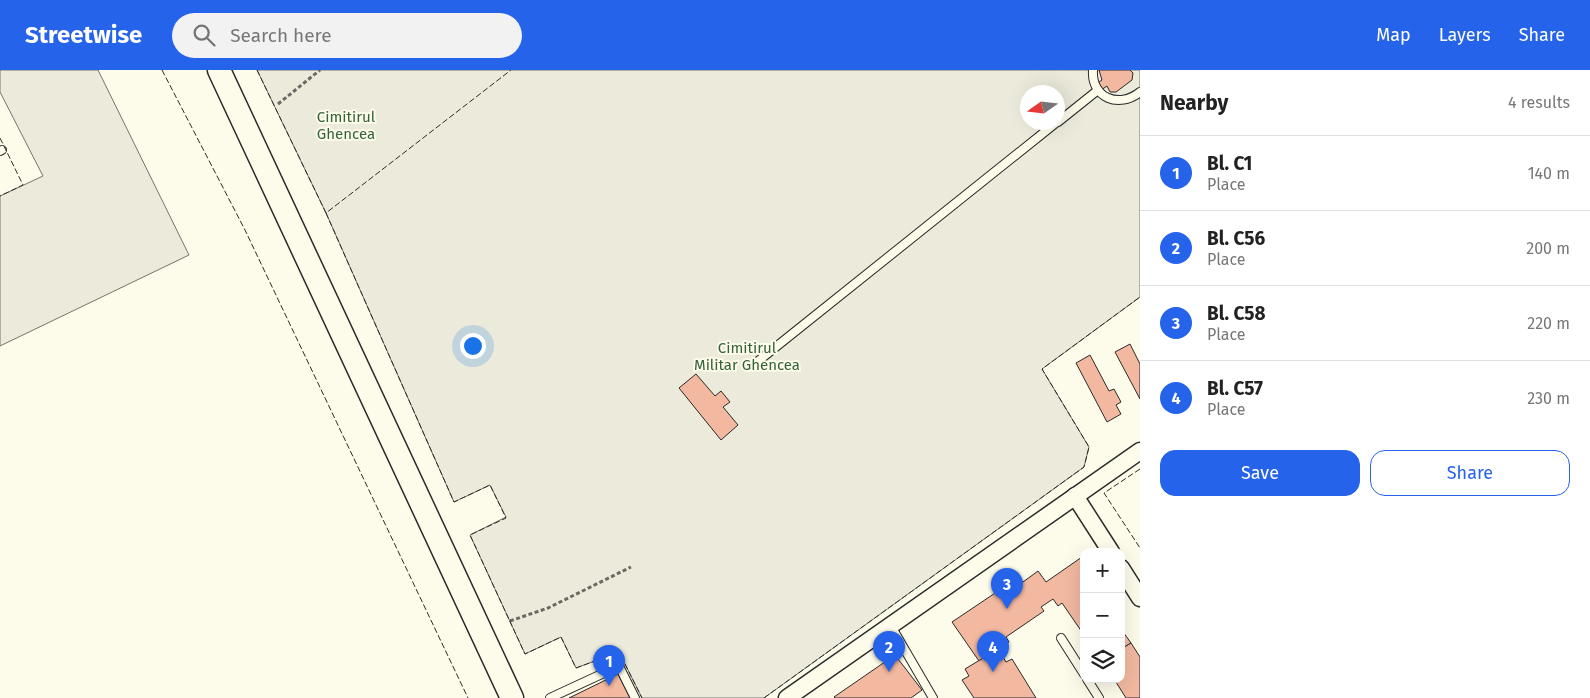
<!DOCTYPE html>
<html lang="en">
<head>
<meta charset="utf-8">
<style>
	:root { --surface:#fff; --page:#f2f2f2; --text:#222; --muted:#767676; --line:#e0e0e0; --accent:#2563eb }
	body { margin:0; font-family:"Fira Sans",sans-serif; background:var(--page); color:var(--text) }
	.controls { position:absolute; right:15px; bottom:15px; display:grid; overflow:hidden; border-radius:10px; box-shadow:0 5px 20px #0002 }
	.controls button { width:45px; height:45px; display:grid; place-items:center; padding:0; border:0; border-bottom:1px solid var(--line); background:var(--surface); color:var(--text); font:25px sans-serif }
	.compass { position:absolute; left:1020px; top:15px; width:45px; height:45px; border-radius:50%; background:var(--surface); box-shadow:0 5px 20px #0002; rotate:256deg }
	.you { position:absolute; left:472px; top:275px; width:18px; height:18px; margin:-12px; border:4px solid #fff; border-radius:50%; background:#1a73e8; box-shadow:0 0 0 8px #1a73e833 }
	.badge { display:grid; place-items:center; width:32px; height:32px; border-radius:50%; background:var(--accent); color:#fff; font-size:16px; font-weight:700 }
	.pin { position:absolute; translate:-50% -41px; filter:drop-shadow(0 1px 2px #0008) }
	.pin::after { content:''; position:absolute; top:26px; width:18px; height:15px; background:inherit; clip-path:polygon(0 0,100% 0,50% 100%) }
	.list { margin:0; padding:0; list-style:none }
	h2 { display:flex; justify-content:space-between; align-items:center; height:65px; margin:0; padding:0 20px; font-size:21px }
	h2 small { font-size:16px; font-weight:400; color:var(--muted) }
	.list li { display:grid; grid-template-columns:32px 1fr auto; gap:15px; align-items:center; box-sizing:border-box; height:75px; padding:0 20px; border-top:1px solid var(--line) }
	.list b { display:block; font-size:19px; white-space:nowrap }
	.list p { margin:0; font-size:16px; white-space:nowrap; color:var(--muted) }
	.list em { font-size:16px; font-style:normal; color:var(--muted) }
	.actions { display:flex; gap:10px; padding:15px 20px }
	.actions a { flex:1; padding:11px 0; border:1px solid var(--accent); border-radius:15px; text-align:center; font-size:18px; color:var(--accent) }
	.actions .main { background:var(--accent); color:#fff }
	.icon { flex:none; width:28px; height:28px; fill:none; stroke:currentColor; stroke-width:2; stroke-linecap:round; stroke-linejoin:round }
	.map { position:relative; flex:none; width:1140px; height:628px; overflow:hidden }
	header { display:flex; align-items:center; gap:30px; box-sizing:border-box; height:70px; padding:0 25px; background:var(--accent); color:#fff }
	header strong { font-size:24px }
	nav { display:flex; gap:28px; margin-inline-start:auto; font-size:18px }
	.search { width:350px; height:45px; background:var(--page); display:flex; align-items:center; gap:12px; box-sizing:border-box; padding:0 18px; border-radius:28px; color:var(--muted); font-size:19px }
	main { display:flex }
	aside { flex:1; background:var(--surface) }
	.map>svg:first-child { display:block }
</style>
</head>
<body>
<header>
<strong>Streetwise</strong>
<div class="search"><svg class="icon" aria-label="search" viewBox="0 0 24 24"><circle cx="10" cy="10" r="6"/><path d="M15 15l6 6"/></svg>Search here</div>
<nav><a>Map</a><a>Layers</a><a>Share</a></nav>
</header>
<main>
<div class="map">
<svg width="1140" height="628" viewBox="0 0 1140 628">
	<rect width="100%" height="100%" fill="#fdfbea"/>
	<path fill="#ecebdb" stroke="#74746e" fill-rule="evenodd" d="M257 0H1140V227L1042 299 1089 377 1084 397 764 628H642L619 582 576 598 561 567 525 584 470 465 506 447 490 415 454 432 326 143ZM1028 22H1058V52H1028Z"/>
	<path fill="#eceadb" stroke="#74746e" d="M0 0H98L189 185 0 276V126L43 106 0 22Z"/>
	<g fill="#f2b8a0" stroke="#2b2b2b">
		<path d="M1099 0H1130L1133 3 1132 10 1116 22H1110L1107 16 1101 20 1096 14 1102 10Z"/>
		<path d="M1130 274 1140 294V329L1115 282Z"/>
		<path d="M1090 285 1109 321 1114 319 1121 332 1116 335 1121 344 1107 352 1076 293Z"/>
		<path d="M696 304 715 326 721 321 730 332 723 337 738 355 721 370 679 318Z"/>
		<path d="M1082 487 1084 491V565L1062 533 1058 536 1053 529 1041 537 1044 541 1006 567 1009 572 979 591 952 552 1019 507 1023 512 1038 501 1046 512Z"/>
		<path d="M1121 559 1131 573 1121 579Z"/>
		<path d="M1131 573 1140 587V628H1126L1114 609H1121V579Z"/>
		<path d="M998 579 1006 592 1012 589 1036 628H974L962 610 969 606 965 599Z"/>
		<path d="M895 585 922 620 911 628H835L834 627Z"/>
		<path d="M618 604 630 628H569Z"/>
	</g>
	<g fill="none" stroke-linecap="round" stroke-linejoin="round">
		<defs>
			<g id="lane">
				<path d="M1093 0C1091 28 1119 39 1140 22"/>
				<path d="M1058 52 1098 20"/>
				<path d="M0 81 2 80"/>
				<path d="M757 292 1057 52"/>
				<path d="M891 556 933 628"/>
				<path d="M1061 568 1084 604"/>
				<path d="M1087 609 1099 628"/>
				<path d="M550 628 619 596 635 628"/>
			</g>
			<g id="street">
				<path d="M1075 426 1111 482"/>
				<path d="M1121 498 1140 528"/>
				<path d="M787 628 1140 381"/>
			</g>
			<path id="secondary" d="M219 0 512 628"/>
		</defs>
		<use href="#lane" stroke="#2b2b2b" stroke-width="10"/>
		<use href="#street" stroke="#2b2b2b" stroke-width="19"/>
		<use href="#secondary" stroke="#2b2b2b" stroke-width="25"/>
		<g stroke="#6a6964" stroke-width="3" stroke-dasharray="4 2.5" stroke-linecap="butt">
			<path d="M278 34 320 0"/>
			<path d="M510 551 548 538 631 497"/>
		</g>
		<use href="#lane" stroke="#fdfbea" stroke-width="8"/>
		<use href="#street" stroke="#fdfbea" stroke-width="16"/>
		<use href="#secondary" stroke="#fdfbea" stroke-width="22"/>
		<g stroke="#2b2b2b" stroke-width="1" stroke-dasharray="6 2.5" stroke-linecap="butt">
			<path d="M162 0 245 160 468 628"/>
			<path d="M257 0 326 143 511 0"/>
			<path d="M0 68 23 115 0 126"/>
			<path d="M326 143 454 432 490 415 506 448 470 465 525 584 561 567 576 598 619 582 642 628"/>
			<path d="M1140 399 1104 423 1140 478"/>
			<path d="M764 628 1084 397 1089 377 1042 299 1140 227"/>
		</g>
	</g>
	<g text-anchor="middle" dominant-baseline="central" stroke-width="4" stroke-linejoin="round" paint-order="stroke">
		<g font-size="15" fill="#34623c" stroke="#fdfbea">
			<text x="346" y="47">Cimitirul<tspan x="346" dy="17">Ghencea</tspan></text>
			<text x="747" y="278">Cimitirul<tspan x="747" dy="17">Militar Ghencea</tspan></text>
		</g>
	</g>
</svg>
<div class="controls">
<button>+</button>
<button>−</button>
<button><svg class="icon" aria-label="layers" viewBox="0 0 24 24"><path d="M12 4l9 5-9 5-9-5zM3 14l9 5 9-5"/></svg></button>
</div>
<svg class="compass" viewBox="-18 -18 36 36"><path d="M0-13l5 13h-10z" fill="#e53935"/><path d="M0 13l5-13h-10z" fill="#767676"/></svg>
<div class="you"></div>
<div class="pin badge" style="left:609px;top:616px">1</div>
<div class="pin badge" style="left:889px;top:602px">2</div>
<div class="pin badge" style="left:1007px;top:539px">3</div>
<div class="pin badge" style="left:993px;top:602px">4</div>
</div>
<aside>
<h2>Nearby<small>4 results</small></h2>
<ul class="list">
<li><span class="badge">1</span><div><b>Bl. C1</b><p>Place</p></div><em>140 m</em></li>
<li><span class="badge">2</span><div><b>Bl. C56</b><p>Place</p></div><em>200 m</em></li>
<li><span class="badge">3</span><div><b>Bl. C58</b><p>Place</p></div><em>220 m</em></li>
<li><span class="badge">4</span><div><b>Bl. C57</b><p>Place</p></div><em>230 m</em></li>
</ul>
<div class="actions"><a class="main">Save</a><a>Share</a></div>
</aside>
</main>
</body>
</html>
